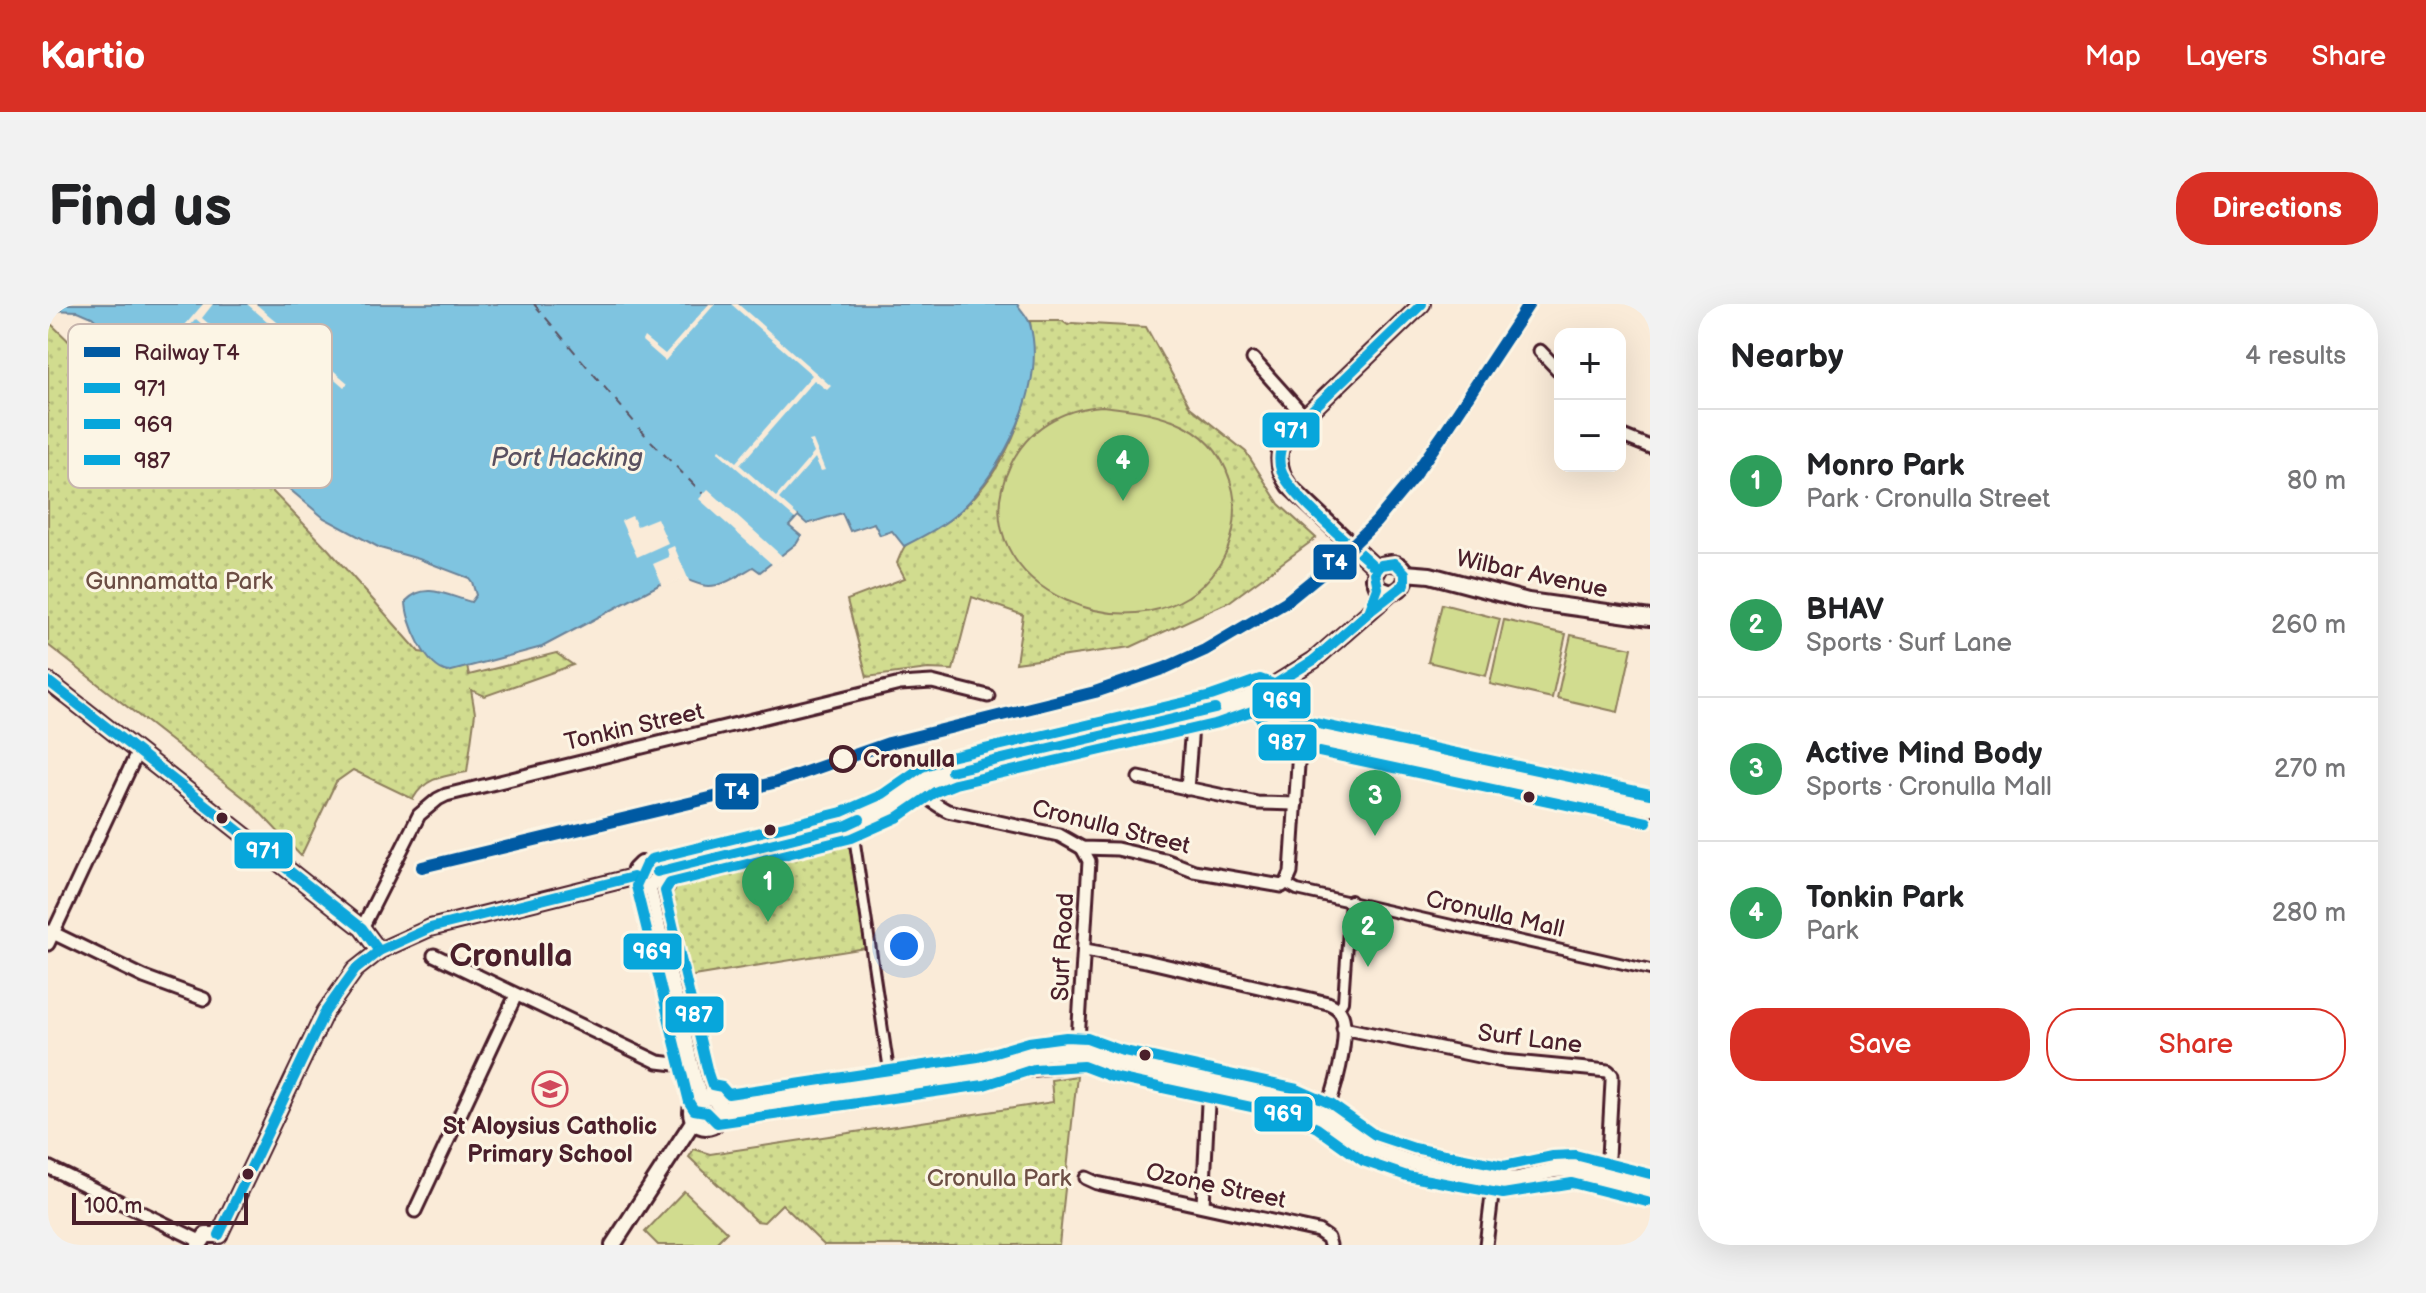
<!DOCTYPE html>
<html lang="en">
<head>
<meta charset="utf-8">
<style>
	:root { --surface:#fff; --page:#f2f2f2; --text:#202124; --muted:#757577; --line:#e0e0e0; --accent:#d93025 }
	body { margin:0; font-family:"Balsamiq Sans",sans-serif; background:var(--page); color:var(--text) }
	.controls { position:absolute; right:24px; top:24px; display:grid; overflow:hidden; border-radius:16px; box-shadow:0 8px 32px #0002 }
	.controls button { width:72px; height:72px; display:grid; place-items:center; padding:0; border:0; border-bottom:2px solid var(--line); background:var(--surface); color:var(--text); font:40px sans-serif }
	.scale { position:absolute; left:24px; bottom:20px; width:176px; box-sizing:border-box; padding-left:8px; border:4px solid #4a1f2b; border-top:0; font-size:22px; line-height:28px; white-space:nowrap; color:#4a1f2b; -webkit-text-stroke:6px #fcf5e5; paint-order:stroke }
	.you { position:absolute; left:856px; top:642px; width:28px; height:28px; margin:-20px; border:6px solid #fff; border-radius:50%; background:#1a73e8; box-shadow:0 0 0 12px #1a73e833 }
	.badge { display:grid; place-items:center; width:52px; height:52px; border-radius:50%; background:var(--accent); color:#fff; font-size:26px; font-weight:700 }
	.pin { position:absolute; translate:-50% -66px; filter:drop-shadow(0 2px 4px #0008) }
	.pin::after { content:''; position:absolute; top:42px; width:28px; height:24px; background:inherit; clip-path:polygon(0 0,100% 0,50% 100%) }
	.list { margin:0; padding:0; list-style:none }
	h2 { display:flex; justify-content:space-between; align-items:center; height:104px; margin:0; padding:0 32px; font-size:34px }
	h2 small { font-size:26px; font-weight:400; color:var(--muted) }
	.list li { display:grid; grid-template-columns:52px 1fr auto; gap:24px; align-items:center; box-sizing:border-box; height:144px; padding:0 32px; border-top:2px solid var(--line) }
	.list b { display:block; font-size:30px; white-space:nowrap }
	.list p { margin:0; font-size:26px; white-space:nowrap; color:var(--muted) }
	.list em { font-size:26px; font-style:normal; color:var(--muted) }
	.actions { display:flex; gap:16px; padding:24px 32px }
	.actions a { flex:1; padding:18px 0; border:2px solid var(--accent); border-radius:32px; text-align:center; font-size:28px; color:var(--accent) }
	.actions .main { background:var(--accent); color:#fff }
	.map { position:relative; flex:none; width:1602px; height:941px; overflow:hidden; border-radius:32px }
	header { display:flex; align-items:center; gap:48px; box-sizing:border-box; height:112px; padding:0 40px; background:var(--accent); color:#fff }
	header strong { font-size:38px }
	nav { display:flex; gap:44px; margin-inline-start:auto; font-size:28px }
	.intro { display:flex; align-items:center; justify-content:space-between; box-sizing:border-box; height:192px; padding:0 48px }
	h1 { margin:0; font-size:56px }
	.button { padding:20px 36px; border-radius:32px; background:var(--accent); color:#fff; font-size:28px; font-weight:700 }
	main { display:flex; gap:48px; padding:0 48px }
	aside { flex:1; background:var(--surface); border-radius:32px; box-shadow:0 8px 32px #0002 }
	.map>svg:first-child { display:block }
</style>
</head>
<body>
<header>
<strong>Kartio</strong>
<nav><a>Map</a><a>Layers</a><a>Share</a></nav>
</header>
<div class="intro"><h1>Find us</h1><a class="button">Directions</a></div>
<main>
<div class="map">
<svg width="1602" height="941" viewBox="0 0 1602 941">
	<defs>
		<pattern id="park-dots" width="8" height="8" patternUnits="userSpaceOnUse" patternTransform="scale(2)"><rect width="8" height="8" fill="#d1dc8f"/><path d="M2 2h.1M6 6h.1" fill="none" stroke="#b5bc7c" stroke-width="1.8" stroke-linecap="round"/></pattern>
	</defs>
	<rect width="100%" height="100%" fill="#faebd8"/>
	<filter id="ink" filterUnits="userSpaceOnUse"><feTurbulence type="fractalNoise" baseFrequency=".0125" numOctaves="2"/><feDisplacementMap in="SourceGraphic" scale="16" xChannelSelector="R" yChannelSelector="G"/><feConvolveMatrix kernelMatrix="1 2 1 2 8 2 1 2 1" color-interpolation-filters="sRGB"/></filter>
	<g filter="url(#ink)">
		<g fill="url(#park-dots)" stroke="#8e7e5d" stroke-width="2">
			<path d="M0 17 36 52 67 75 88 79 168 129 280 245 371 348 417 354 421 371 508 349 525 361 437 392 423 386 427 409 419 468C397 472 377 473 365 495L305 466 288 478 253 552 204 500 0 341Z"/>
			<path d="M982 17H1014L1020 21 1024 19 1098 23 1142 103 1198 148 1231 200 1268 234 1181 298 1083 343 968 359 975 311 924 293 905 366 880 365 819 373 799 296 857 274 849 259C851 254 854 246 857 242 865 234 896 221 909 210 962 163 993 87 982 17Z"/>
			<path d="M802 540 818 644 639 673 621 593 631 581Z"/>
			<path d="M1029 772 1011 941H776L734 900 716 918 708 917 641 853 646 845 662 850 1005 798 1003 776Z"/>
		</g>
		<g fill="#d1dc8f" stroke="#8e7e5d" stroke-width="2">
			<path d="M1054 102C1114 108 1170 119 1185 187 1190 212 1185 241 1170 263 1101 365 904 284 962 162 980 124 1013 105 1054 102Z"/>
			<path d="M1394 300 1452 315 1438 372 1380 358Z"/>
			<path d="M1456 316 1518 330 1504 394 1442 380Z"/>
			<path d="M1523 331 1584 344 1570 408 1509 394Z"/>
			<path d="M636 887 679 928 666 941H610L597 928Z"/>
		</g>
		<path fill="#7fc4e0" stroke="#6a8298" stroke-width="2" d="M0 0H969C973 6 980 13 982 20 999 81 955 165 913 206 897 221 876 232 856 242L844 227 832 231 826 219 802 227 794 209 759 220 750 212 741 222 753 232 749 239 712 268 705 263C691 271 671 286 654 281 639 277 639 273 622 275L494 343 400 368C378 364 358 318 358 297 377 277 400 292 423 298L428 291 424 278 421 274 371 255 332 244 276 214 209 158 163 113 120 74 74 41 44 13 30 7 0 6Z"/>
		<g fill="#faebd8">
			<path d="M155 0H165L154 14 220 71 247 41 199 0H208L300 79 296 83 250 43 220 77 148 15 106 64 103 61Z"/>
			<path d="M661 0H667L617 57 594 37 596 33 617 50Z"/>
			<path d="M683 0H690L783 82 779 86 766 76 692 161 728 193 766 149 761 137 765 136 777 166 773 167 767 154 731 195 750 212 747 215 670 148 672 145 688 158 764 71Z"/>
			<path d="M660 185 736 254 733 256 726 262 651 195Z"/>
			<path d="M584 212 589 222 609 214 620 239 589 253 573 217Z"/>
			<path d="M626 242 642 279 632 276 615 283 605 260 621 253 619 245Z"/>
		</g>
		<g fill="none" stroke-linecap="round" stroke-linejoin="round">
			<path stroke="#5a5161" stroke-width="2" stroke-dasharray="10 8" stroke-linecap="butt" d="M486 0 598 132 655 190"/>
			<defs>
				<g id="pedestrian">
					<path d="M804 519 843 780"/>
					<path d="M1238 580 1249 586 1602 666"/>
					<path d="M1290 705 1295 697 1302 596"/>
				</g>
				<g id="minor">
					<path d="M1492 47 1512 68"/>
					<path d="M1205 55 1256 112"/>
					<path d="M1572 131 1602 143"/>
					<path d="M1091 474 1209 499 1248 500"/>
					<path d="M1139 485 1145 410"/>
					<path d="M861 489C878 489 886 501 900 507L1011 531 1034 544 1069 545 1117 556 1146 567 1234 582 1239 578 1243 569 1252 430"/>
					<path d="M602 583 647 773 654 794"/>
					<path d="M314 624 371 511 390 495 398 491 852 380 884 378 940 392"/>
					<path d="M1 627 96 673 156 695"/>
					<path d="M0 640 90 447"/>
					<path d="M1037 646 1098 657 1280 699C1286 702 1291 704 1294 711 1302 733 1286 792 1276 812"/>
					<path d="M386 651 610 758 644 762"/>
					<path d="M1295 724 1455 757 1560 767 1564 771V777L1559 872"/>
					<path d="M1029 753 1041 557 1034 544"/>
					<path d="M0 863 152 937"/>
					<path d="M1038 874 1049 879 1270 927 1280 934 1282 941"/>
					<path d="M1155 901 1161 779"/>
					<path d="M367 907 468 691"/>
					<path d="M1438 941 1446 875"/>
				</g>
				<g id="tertiary">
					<path d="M1329 265 1241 182C1229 165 1228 148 1239 130L1374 0"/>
					<path d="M1357 269 1382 271 1480 297 1602 314"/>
					<path d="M0 377 314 624 331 647"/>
					<path d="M1213 389 1231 418 1252 430 1602 504"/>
					<path d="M609 568 799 521 842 502 881 475 903 467 985 446 1167 405 1196 396 1213 389 1266 356 1343 289C1369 281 1358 251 1333 261L1326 274 1330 284 1343 289"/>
					<path d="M585 573 591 582 602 583 609 575V568"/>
					<path d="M585 573 587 566 593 560 604 561 609 568"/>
					<path d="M934 767C971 751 1032 736 1067 759L1245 798 1276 812 1321 844 1362 858 1455 876 1470 875 1507 866 1525 865 1602 884"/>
					<circle cx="658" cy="808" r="15"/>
					<path d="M673 805 934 767C964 768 993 762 1023 760 1038 758 1051 762 1067 759"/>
					<path d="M171 931 277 708 307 666 331 647 382 624 585 573"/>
					<path d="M151 941 158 931H171"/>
					<path d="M565 941 646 816"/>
				</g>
			</defs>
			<use href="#pedestrian" stroke="#4a1f2b" stroke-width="14"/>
			<use href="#minor" stroke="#4a1f2b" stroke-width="17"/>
			<use href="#tertiary" stroke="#4a1f2b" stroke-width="20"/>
			<use href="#pedestrian" stroke="#fcf5e5" stroke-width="8"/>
			<use href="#minor" stroke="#fcf5e5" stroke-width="11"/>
			<use href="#tertiary" stroke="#fcf5e5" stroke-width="14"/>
			<defs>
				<g id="bus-1">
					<path d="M1347 259 1357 269V280L1321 308 1330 284 1327 269 1333 261Z"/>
					<path d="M1329 265C1307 244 1241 191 1233 166 1229 153 1233 142 1239 130L1374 0"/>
					<path d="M1266 356 1321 308"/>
					<path d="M1266 356 1321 308"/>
					<path d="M0 377 314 624 331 647"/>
					<path d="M1213 389 1266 356"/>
					<path d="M903 467 1167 405"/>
					<path d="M609 568 799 521 812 515"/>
					<path d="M171 931 277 708 307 666 331 647 382 624 585 573"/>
				</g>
				<path id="bus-2" d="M1599 898 1524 879 1455 890 1359 872 1315 857 1269 824 1241 811 1064 773 1035 762 986 765 936 781 669 819 658 808 646 806 641 798 588 582 597 562 603 555 794 508 835 490 874 463 898 454 1163 392 1212 375 1223 379 1241 408 1257 417 1602 490"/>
				<path id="bus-3" d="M1599 518 1248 443 1222 429 1207 406 1170 419 907 480 887 488 849 514 804 534 622 579 617 587 660 769 664 781 674 783 680 790 930 753 981 738 1018 733 1039 734 1072 746 1249 785 1283 800 1327 831 1366 844 1456 862 1505 852 1527 851 1602 870"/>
			</defs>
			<use href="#bus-1" stroke="#fcf5e5" stroke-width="16"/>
			<use href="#bus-2" stroke="#fcf5e5" stroke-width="16"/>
			<use href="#bus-3" stroke="#fcf5e5" stroke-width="16"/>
			<use href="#bus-1" stroke="#07a6db" stroke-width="10"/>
			<use href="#bus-2" stroke="#07a6db" stroke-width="10"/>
			<use href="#bus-3" stroke="#07a6db" stroke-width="10"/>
			<defs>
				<path id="rail-1" d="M374 563 729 478 841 439 1047 388 1117 364 1157 346 1238 298 1287 258 1328 218 1363 176 1394 132 1481 0"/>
			</defs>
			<use href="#rail-1" stroke="#fcf5e5" stroke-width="18"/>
			<use href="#rail-1" stroke="#005aa3" stroke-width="12"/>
		</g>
	</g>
	<defs>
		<symbol id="school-ring" viewBox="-11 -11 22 22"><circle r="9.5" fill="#fcf5e5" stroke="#d1495b" stroke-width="1.5"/><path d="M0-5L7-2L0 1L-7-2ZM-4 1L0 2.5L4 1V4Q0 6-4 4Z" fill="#d1495b"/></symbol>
	</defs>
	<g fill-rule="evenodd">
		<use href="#school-ring" x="482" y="765" width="40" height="40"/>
	</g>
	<circle fill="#fcf5e5" stroke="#4a1f2b" stroke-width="4" cx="795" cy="455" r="12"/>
	<g fill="#4a1f2b" stroke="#fcf5e5" stroke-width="3">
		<circle cx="1481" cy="493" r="7"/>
		<circle cx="174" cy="514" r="7"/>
		<circle cx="722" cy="526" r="7"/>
		<circle cx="1097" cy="751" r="7"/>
		<circle cx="200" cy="870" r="7"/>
	</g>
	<g text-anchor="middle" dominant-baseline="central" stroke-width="6" stroke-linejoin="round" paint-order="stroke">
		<g font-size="24" fill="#4a1f2b" stroke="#fcf5e5">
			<text transform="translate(1484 270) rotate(12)">Wilbar Avenue</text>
			<text transform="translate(586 423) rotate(-13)">Tonkin Street</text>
			<text transform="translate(1063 523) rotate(14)">Cronulla Street</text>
			<text transform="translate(1447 610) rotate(13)">Cronulla Mall</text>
			<text transform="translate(1015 643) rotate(-87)">Surf Road</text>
			<text transform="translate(1482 735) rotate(7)">Surf Lane</text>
			<text transform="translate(1168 882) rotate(12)">Ozone Street</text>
		</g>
		<g font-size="24" fill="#6c4e44" stroke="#fcf5e5">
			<text x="131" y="277">Gunnamatta Park</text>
			<text x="951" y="874">Cronulla Park</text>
		</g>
		<g font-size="24" font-weight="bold" fill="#4a1f2b" stroke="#fcf5e5" text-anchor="start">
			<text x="815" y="455">Cronulla</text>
		</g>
		<g font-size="24" font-weight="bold" fill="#4a1f2b" stroke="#fcf5e5">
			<text x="502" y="822">St Aloysius Catholic<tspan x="502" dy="28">Primary School</tspan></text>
		</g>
		<g font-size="26" font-style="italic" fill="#5a5161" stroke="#fcf5e5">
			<text x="519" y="154">Port Hacking</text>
		</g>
		<g font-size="32" font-weight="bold" fill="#4a1f2b" stroke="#fcf5e5">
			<text x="463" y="652">Cronulla</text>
		</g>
	</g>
	<rect x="20" y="20" width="264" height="164" rx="12" fill="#fcf5e5" stroke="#c7b5ad" stroke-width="2"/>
	<rect x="36" y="43" width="36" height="10" fill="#005aa3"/>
	<rect x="36" y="79" width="36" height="10" fill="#07a6db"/>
	<rect x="36" y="115" width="36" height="10" fill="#07a6db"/>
	<rect x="36" y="151" width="36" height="10" fill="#07a6db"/>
	<g font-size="22" fill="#4a1f2b">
		<text x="86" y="56">Railway T4</text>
		<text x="86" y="92">971</text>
		<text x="86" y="128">969</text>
		<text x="86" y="164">987</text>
	</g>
	<g stroke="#fcf5e5" stroke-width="3">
		<rect x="1213" y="107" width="60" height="38" rx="8" fill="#07a6db"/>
		<rect x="1264" y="239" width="46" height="38" rx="8" fill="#005aa3"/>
		<rect x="1203" y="377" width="61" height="39" rx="8" fill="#07a6db"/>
		<rect x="1209" y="419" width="61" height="39" rx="8" fill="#07a6db"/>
		<rect x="666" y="468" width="46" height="39" rx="8" fill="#005aa3"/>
		<rect x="185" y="527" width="61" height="39" rx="8" fill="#07a6db"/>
		<rect x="574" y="628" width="61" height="39" rx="8" fill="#07a6db"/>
		<rect x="616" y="691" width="61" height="39" rx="8" fill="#07a6db"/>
		<rect x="1205" y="791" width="61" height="38" rx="8" fill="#07a6db"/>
	</g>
	<g font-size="22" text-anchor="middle" font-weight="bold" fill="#fff">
		<text x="1243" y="134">971</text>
		<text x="1287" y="266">T4</text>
		<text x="1234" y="404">969</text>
		<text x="1239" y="446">987</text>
		<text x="689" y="495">T4</text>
		<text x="215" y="554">971</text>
		<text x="604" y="655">969</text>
		<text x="646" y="718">987</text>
		<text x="1235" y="817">969</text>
	</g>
</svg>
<div class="controls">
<button>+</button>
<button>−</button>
</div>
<div class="scale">100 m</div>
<div class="you"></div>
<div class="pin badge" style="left:720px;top:618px;background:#2e9e5b">1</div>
<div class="pin badge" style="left:1320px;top:663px;background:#2e9e5b">2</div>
<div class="pin badge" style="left:1327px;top:532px;background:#2e9e5b">3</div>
<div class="pin badge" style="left:1075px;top:197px;background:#2e9e5b">4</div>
</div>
<aside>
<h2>Nearby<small>4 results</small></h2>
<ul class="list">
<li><span class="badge" style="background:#2e9e5b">1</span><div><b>Monro Park</b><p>Park · Cronulla Street</p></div><em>80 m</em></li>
<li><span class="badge" style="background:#2e9e5b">2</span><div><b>BHAV</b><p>Sports · Surf Lane</p></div><em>260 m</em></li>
<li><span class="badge" style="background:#2e9e5b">3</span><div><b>Active Mind Body</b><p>Sports · Cronulla Mall</p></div><em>270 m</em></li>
<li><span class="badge" style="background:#2e9e5b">4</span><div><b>Tonkin Park</b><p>Park</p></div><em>280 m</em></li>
</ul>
<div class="actions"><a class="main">Save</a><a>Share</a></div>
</aside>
</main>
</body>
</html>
